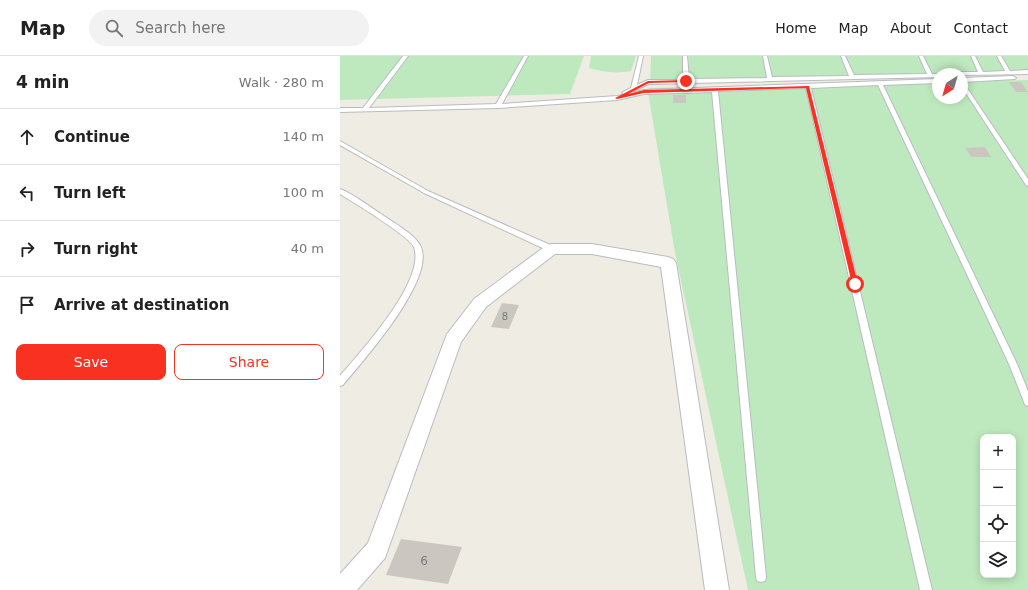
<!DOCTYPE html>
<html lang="en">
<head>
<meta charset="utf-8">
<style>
	:root { --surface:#fff; --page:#f2f2f2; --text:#222; --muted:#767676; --line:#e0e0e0; --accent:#f83121 }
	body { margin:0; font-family:"DejaVu Sans",sans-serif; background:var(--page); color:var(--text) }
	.controls { position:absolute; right:12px; bottom:12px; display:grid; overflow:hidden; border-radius:8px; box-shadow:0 2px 10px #0003 }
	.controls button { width:36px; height:36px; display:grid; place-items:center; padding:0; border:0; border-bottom:1px solid var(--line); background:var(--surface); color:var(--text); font:20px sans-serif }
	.compass { position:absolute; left:592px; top:12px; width:36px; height:36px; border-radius:50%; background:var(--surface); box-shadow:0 2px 10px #0003; rotate:217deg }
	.stop { position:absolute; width:12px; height:12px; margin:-9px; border:3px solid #f83121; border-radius:50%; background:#fff }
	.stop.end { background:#f83121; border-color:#fff; box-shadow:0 1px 4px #0008 }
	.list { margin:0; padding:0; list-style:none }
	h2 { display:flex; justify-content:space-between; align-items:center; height:52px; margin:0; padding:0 16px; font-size:17px }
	h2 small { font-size:13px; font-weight:400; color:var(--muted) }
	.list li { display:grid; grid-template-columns:26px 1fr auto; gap:12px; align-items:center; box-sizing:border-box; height:56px; padding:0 16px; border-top:1px solid var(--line) }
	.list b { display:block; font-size:15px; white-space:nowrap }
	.list em { font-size:13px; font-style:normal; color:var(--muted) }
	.actions { display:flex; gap:8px; padding:12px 16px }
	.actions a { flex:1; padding:9px 0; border:1px solid var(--accent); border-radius:8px; text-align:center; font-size:14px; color:var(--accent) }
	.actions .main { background:var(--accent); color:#fff }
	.icon { flex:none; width:22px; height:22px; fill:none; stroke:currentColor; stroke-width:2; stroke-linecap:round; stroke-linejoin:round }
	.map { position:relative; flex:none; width:688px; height:534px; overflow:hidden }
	header { display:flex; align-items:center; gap:24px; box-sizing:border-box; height:56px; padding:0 20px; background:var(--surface); border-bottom:1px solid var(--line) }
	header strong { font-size:19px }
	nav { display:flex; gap:22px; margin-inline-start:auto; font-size:14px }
	.search { width:280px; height:36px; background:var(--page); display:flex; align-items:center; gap:10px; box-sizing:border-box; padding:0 14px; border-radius:22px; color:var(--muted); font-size:15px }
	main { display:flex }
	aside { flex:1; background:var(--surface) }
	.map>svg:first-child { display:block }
</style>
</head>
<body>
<header>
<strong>Map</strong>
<div class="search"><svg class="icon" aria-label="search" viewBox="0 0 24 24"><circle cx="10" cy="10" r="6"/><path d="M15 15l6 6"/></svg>Search here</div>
<nav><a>Home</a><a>Map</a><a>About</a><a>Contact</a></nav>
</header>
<main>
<aside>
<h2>4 min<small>Walk · 280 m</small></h2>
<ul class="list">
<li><svg class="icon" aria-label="ahead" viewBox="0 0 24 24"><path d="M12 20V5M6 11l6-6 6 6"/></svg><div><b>Continue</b></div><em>140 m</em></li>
<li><svg class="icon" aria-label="left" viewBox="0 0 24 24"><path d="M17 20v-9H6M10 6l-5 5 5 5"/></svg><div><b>Turn left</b></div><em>100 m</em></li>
<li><svg class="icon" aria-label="right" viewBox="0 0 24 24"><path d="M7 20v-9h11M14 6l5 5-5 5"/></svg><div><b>Turn right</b></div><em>40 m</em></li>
<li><svg class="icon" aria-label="arrive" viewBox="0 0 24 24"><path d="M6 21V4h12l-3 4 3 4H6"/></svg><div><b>Arrive at destination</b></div></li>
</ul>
<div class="actions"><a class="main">Save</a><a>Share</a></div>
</aside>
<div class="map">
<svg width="688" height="534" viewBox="0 0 688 534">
	<rect width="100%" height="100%" fill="#efede3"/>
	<g fill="#bee9be" fill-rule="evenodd">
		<path d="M0 0H244L230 38 0 44Z"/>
		<path d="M251 0H296L291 15C276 18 263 16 249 12Z"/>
		<path d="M311 0H688V15L310 29Z"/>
		<path d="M688 24V534H408L335 197 308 36 309 32 598 26V42H622V25ZM643 381H673V519H643Z"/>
	</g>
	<g fill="#cbc7c0">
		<path d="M669 26H681L688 36H676Z"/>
		<rect x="333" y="39" width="13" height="8"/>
		<path d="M645 91 651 101H631L625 92Z"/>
		<path d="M162 247 179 249 169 273 151 271Z"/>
		<path d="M61 483 122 491 108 528 46 519Z"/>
	</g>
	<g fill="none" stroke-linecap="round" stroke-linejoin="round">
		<defs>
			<g id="service">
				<path d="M63 0H68L29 52 156 48 184 0H188L162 48 277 40 285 39 282 37 283 36 291 32 299 0H303L297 29 308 24H343V0H347L349 23 427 22 423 0H427L432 21 509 20 501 0H505L514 19 587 18 579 0H583L592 18H600H598V21L309 28 286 38 304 34 598 23V27L543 29 677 308 688 335V350L685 349 684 346 669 308 538 29 471 32 592 534H580L466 32 378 35 426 521 425 525 421 526 417 525 416 521 372 36 304 38 277 44 158 52 0 56V52H23Z"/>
				<path d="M631 0H635L643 16 665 15 657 0H661L670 15 688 14V18L622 19V18H617L620 16H638Z"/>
				<path d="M673 20 676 22 675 23 623 26 688 123V130L686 129 622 31V22Z"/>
				<path d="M0 85 88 135 215 191 216 193 215 195H209L84 137 0 89Z"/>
				<path d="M0 133C12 137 33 153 44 160 54 167 74 178 80 189 98 221 24 304 3 329L0 330V320C21 295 86 225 74 191 69 180 13 146 0 138Z"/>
			</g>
			<path id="minor" d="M212 188H252L328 201 333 203 336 207 389 534H365L321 211 252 198H215L146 251 121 286 45 502 17 534H0V518L28 487 107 278 134 243 207 189Z"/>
		</defs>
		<use href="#service" stroke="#b8bcc1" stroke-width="2"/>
		<use href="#minor" stroke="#b8bcc1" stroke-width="2"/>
		<use href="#service" fill="#fff" fill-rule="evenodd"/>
		<use href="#minor" fill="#fff" fill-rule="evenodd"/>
	</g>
	<path fill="#f83121" d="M346 24 347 26 309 27 288 38 304 34 469 30 518 228 517 230H513L512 228 466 32 304 37 277 43 275 42 308 25Z"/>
	<g text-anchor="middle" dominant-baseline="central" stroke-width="4" stroke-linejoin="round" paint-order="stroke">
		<g font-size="10" fill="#777a7c">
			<text x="165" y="260">8</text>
		</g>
		<g font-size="12" fill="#777a7c">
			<text x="84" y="505">6</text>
		</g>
	</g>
</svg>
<div class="controls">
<button>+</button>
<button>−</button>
<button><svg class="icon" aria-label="locate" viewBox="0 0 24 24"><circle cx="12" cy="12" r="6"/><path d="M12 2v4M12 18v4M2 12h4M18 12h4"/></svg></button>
<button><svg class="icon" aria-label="layers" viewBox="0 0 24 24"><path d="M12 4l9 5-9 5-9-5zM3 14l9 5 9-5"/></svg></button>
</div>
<svg class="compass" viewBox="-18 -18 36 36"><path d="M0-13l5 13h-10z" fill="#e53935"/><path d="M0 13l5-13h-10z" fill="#767676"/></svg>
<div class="stop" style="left:515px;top:228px"></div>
<div class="stop end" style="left:346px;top:25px"></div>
</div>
</main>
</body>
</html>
